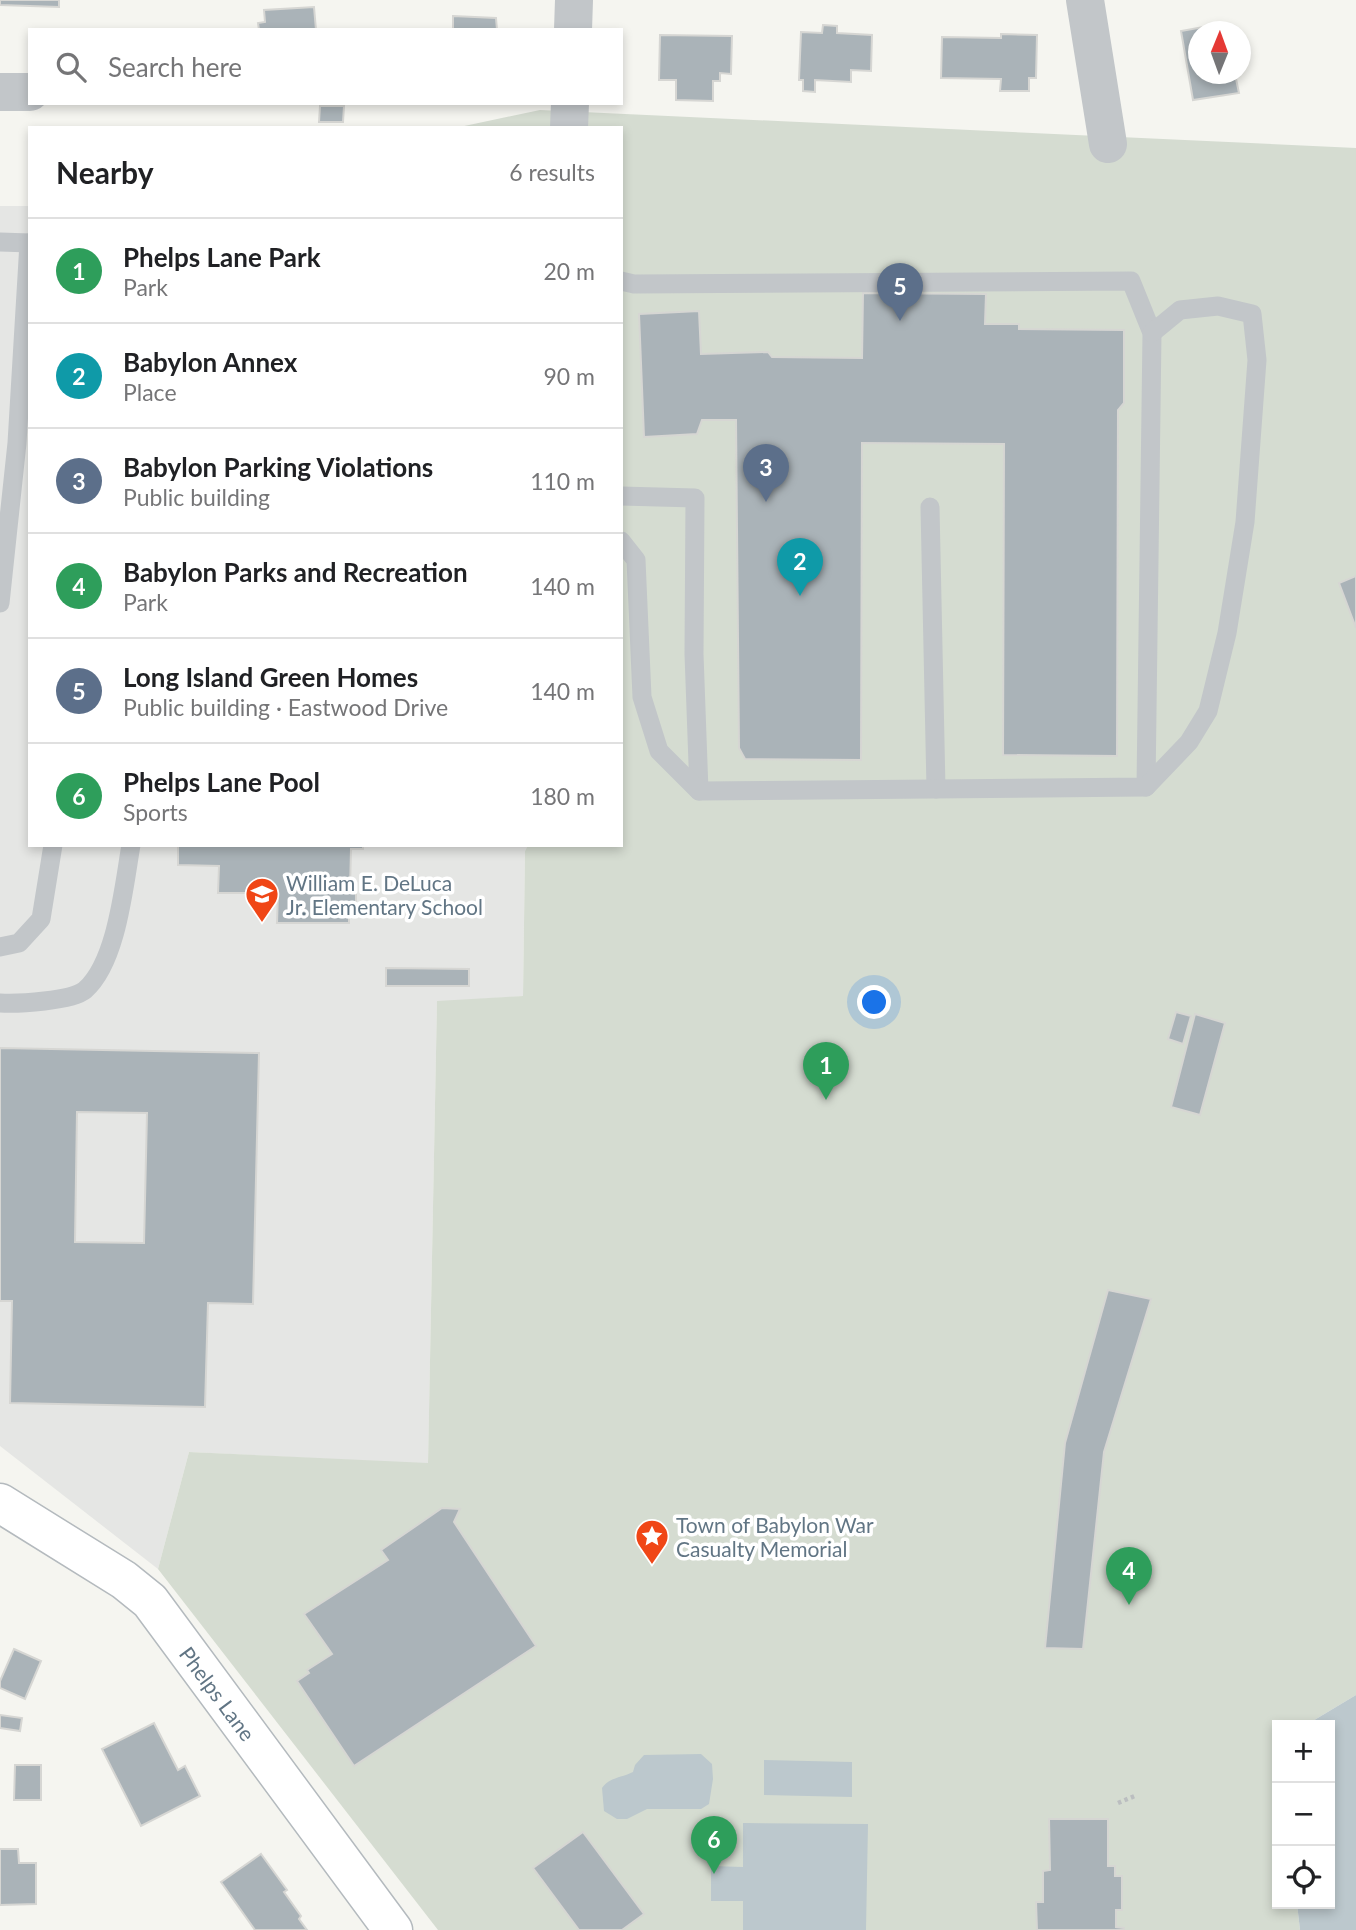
<!DOCTYPE html>
<html lang="en">
<head>
<meta charset="utf-8">
<style>
	:root { --surface:#fff; --page:#f2f2f2; --text:#202124; --muted:#757577; --line:#e0e0e0; --accent:#f04616 }
	body { margin:0; font-family:Lato,sans-serif; background:var(--page); color:var(--text) }
	.controls { position:absolute; right:21px; bottom:21px; display:grid; overflow:hidden; border-radius:0px; box-shadow:0 4px 10px #0003 }
	.controls button { width:63px; height:63px; display:grid; place-items:center; padding:0; border:0; border-bottom:2px solid var(--line); background:var(--surface); color:var(--text); font:35px sans-serif }
	.compass { position:absolute; left:1188px; top:21px; width:63px; height:63px; border-radius:50%; background:var(--surface); box-shadow:0 4px 10px #0003; rotate:1deg }
	.you { position:absolute; left:875px; top:1003px; width:24px; height:24px; margin:-18px; border:5px solid #fff; border-radius:50%; background:#1a73e8; box-shadow:0 0 0 10px #1a73e833 }
	.badge { display:grid; place-items:center; width:46px; height:46px; border-radius:50%; background:var(--accent); color:#fff; font-size:23px; font-weight:700 }
	.pin { position:absolute; translate:-50% -58px; filter:drop-shadow(0 2px 4px #0008) }
	.pin::after { content:''; position:absolute; top:37px; width:24px; height:21px; background:inherit; clip-path:polygon(0 0,100% 0,50% 100%) }
	.list { margin:0; padding:0; list-style:none }
	h2 { display:flex; justify-content:space-between; align-items:center; height:91px; margin:0; padding:0 28px; font-size:30px }
	h2 small { font-size:23px; font-weight:400; color:var(--muted) }
	.list li { display:grid; grid-template-columns:46px 1fr auto; gap:21px; align-items:center; box-sizing:border-box; height:105px; padding:0 28px; border-top:2px solid var(--line) }
	.list b { display:block; font-size:26px; white-space:nowrap }
	.list p { margin:0; font-size:23px; white-space:nowrap; color:var(--muted) }
	.list em { font-size:23px; font-style:normal; color:var(--muted) }
	.icon { flex:none; width:38px; height:38px; fill:none; stroke:currentColor; stroke-width:2; stroke-linecap:round; stroke-linejoin:round }
	.map { position:relative; flex:none; width:1356px; height:1930px; overflow:hidden }
	.search { position:absolute; background:var(--surface); box-shadow:0 4px 10px #0003; left:28px; top:28px; width:595px; height:77px; display:flex; align-items:center; gap:18px; box-sizing:border-box; padding:0 24px; border-radius:0px; color:var(--muted); font-size:26px }
	.panel { position:absolute; background:var(--surface); box-shadow:0 4px 10px #0003; left:28px; top:126px; width:595px; height:721px; border-radius:0px }
	.map>svg:first-child { display:block }
</style>
</head>
<body>
<div class="map">
<svg width="1356" height="1930" viewBox="0 0 1356 1930">
	<rect width="100%" height="100%" fill="#f5f5f0"/>
	<path fill="#e5e6e4" d="M0 206H30V845H528L525 851 523 996 437 1002 428 1464 189 1452 158 1569 0 1446Z"/>
	<path fill="#d5dcd1" d="M540 110 1356 148V1695L1306 1725H1277V1904H1297L1300 1930H438L158 1569 189 1452 428 1463 437 1001 523 996 525 851 528 845H621V128H455Z"/>
	<g fill="#bcc8cd">
		<path d="M1356 1695V1930H1300L1297 1904H1330V1725H1306Z"/>
		<path d="M701 1754 712 1764 713 1779 709 1804 701 1809H647L627 1819H617L604 1811 602 1788C610 1777 621 1778 633 1772L635 1765 644 1755Z"/>
		<path d="M764 1760 852 1762V1797L764 1795Z"/>
		<path d="M743 1823 868 1824 866 1930H743V1901H711V1866L743 1867Z"/>
	</g>
	<g fill="#aab3b8" stroke="#d6d6d3" stroke-width="2" fill-rule="evenodd">
		<path d="M0 0H59V7L0 5Z"/>
		<path d="M314 7 316 30H259L258 23 265 22 264 10Z"/>
		<path d="M453 16 496 18 497 30H453Z"/>
		<path d="M823 25 837 26V33L872 35 871 71 851 70V82L815 80V92L803 91V80H799L801 32 822 33Z"/>
		<path d="M1215 25 1216 32H1198V74H1235L1239 93 1193 100 1181 31Z"/>
		<path d="M1001 34 1037 35 1036 78H1029V91H1000L1001 79 941 78 942 37 1001 38Z"/>
		<path d="M660 35 732 36 731 74 720 73V81H713V101L676 100V80H659Z"/>
		<path d="M320 106H344L343 122H319Z"/>
		<path d="M863 293 986 294 985 324H1019V329L1124 330V403L1118 410 1117 756 1003 755 1004 444 862 443 861 760 745 759 739 748 736 420H702L697 434 644 437 639 314 699 311 701 354 768 352 772 357 862 358Z"/>
		<path d="M1356 576V628L1339 583Z"/>
		<path d="M178 845H363V849H351L350 890H356V905H349V923H277L278 893H218L219 866 178 865Z"/>
		<path d="M386 968 469 969V986H386Z"/>
		<path d="M1176 1012 1191 1016 1183 1044 1168 1039Z"/>
		<path d="M1195 1014 1225 1023 1200 1115 1171 1107Z"/>
		<path d="M0 1048 259 1053 253 1304 208 1303 205 1407 10 1403 12 1301H0ZM77 1112 147 1113 144 1243 75 1242Z"/>
		<path d="M1108 1290 1151 1299 1104 1452 1083 1649 1045 1648 1065 1443Z"/>
		<path d="M442 1508 460 1509 454 1522 536 1646 354 1766 297 1681 309 1673 307 1670 332 1654 304 1614 388 1560 381 1550Z"/>
		<path d="M14 1649 41 1661 25 1699 0 1688V1681Z"/>
		<path d="M0 1715 22 1718 20 1731 0 1728Z"/>
		<path d="M154 1723 178 1770 185 1766 200 1796 141 1826 102 1749Z"/>
		<path d="M15 1765H41V1800H14Z"/>
		<path d="M1049 1819H1108V1866H1115V1876H1122V1910H1116V1927L1124 1928V1930H1037L1036 1902H1043V1871L1050 1870Z"/>
		<path d="M583 1832 644 1914 622 1930H579L533 1868Z"/>
		<path d="M0 1849H18L19 1863H36V1904L0 1905Z"/>
		<path d="M261 1854 287 1890 284 1892 301 1916 299 1919 307 1930H255L221 1882Z"/>
	</g>
	<g fill="none" stroke-linecap="round" stroke-linejoin="round">
		<defs>
			<g id="secondary">
				<path id="s1" d="M0 1503 124 1580 150 1601 393 1930"/>
			</g>
		</defs>
		<use href="#secondary" stroke="#b4babe" stroke-width="41"/>
		<path stroke="#bbbec0" stroke-width="4.5" stroke-dasharray="3.5 3.5" stroke-linecap="butt" d="M1118 1803 1137 1795"/>
		<g stroke="#c2c6c9" stroke-width="19">
			<path d="M0 242 30 243"/>
			<path d="M621 281 634 284 1131 281 1152 333 1146 787"/>
			<path d="M621 496 695 498 694 654 699 791"/>
			<path d="M930 507 936 789"/>
			<path d="M621 541 636 560 642 697 659 751 699 791 1146 787 1189 742 1208 711 1227 633 1245 522 1257 360 1252 314 1218 306 1180 310 1152 333"/>
			<path d="M0 603 17 443 29 243"/>
			<path d="M0 947 19 943 41 919 53 845"/>
			<path d="M0 1003C18 1004 72 1001 85 990 117 962 124 885 131 845"/>
		</g>
		<g stroke="#c2c6c9" stroke-width="38">
			<path d="M1085 0 1108 144"/>
			<path d="M573 30 574 0"/>
			<path d="M0 92H30"/>
			<path d="M569 128 570 103"/>
		</g>
		<use href="#secondary" stroke="#fff" stroke-width="38"/>
	</g>
	<defs>
		<symbol id="school-pin" viewBox="-11 -11 22 30"><path d="M0 17L-7.5 6A9.5 9.5 0 1 1 7.5 6Z" fill="#f04616" stroke="#fff"/><path d="M0-5L7-2L0 1L-7-2ZM-4 1L0 2.5L4 1V4Q0 6-4 4Z" fill="#fff"/></symbol>
		<symbol id="sight-pin" viewBox="-11 -11 22 30"><path d="M0 17L-7.5 6A9.5 9.5 0 1 1 7.5 6Z" fill="#f04616" stroke="#fff"/><path d="M0-6L1.8-2.2L6-1.7L2.9 1.2L3.7 5.4L0 3.3L-3.7 5.4L-2.9 1.2L-6-1.7L-1.8-2.2Z" fill="#fff"/></symbol>
	</defs>
	<g fill-rule="evenodd">
		<use href="#school-pin" x="243" y="875" width="38" height="52"/>
		<use href="#sight-pin" x="633" y="1517" width="38" height="52"/>
	</g>
	<g text-anchor="middle" dominant-baseline="central" stroke-width="7" stroke-linejoin="round" paint-order="stroke">
		<g font-size="21" fill="#617584" stroke="#fff" text-anchor="start">
			<text x="286" y="882">William E. DeLuca<tspan x="286" dy="24">Jr. Elementary School</tspan></text>
			<text x="676" y="1524">Town of Babylon War<tspan x="676" dy="24">Casualty Memorial</tspan></text>
		</g>
		<g font-size="21" fill="#617584" stroke="#fff">
			<text stroke="none"><textPath href="#s1" startOffset="294">Phelps Lane</textPath></text>
		</g>
	</g>
</svg>
<div class="controls">
<button>+</button>
<button>−</button>
<button><svg class="icon" aria-label="locate" viewBox="0 0 24 24"><circle cx="12" cy="12" r="6"/><path d="M12 2v4M12 18v4M2 12h4M18 12h4"/></svg></button>
</div>
<svg class="compass" viewBox="-18 -18 36 36"><path d="M0-13l5 13h-10z" fill="#e53935"/><path d="M0 13l5-13h-10z" fill="#757577"/></svg>
<div class="you"></div>
<div class="pin badge" style="left:826px;top:1100px;background:#2e9e5b">1</div>
<div class="pin badge" style="left:800px;top:596px;background:#0f9aa8">2</div>
<div class="pin badge" style="left:766px;top:502px;background:#5c6f8a">3</div>
<div class="pin badge" style="left:1129px;top:1605px;background:#2e9e5b">4</div>
<div class="pin badge" style="left:900px;top:321px;background:#5c6f8a">5</div>
<div class="pin badge" style="left:714px;top:1874px;background:#2e9e5b">6</div>
<div class="search"><svg class="icon" aria-label="search" viewBox="0 0 24 24"><circle cx="10" cy="10" r="6"/><path d="M15 15l6 6"/></svg>Search here</div>
<section class="panel">
<h2>Nearby<small>6 results</small></h2>
<ul class="list">
<li><span class="badge" style="background:#2e9e5b">1</span><div><b>Phelps Lane Park</b><p>Park</p></div><em>20 m</em></li>
<li><span class="badge" style="background:#0f9aa8">2</span><div><b>Babylon Annex</b><p>Place</p></div><em>90 m</em></li>
<li><span class="badge" style="background:#5c6f8a">3</span><div><b>Babylon Parking Violations</b><p>Public building</p></div><em>110 m</em></li>
<li><span class="badge" style="background:#2e9e5b">4</span><div><b>Babylon Parks and Recreation</b><p>Park</p></div><em>140 m</em></li>
<li><span class="badge" style="background:#5c6f8a">5</span><div><b>Long Island Green Homes</b><p>Public building · Eastwood Drive</p></div><em>140 m</em></li>
<li><span class="badge" style="background:#2e9e5b">6</span><div><b>Phelps Lane Pool</b><p>Sports</p></div><em>180 m</em></li>
</ul>
</section>
</div>
</body>
</html>
